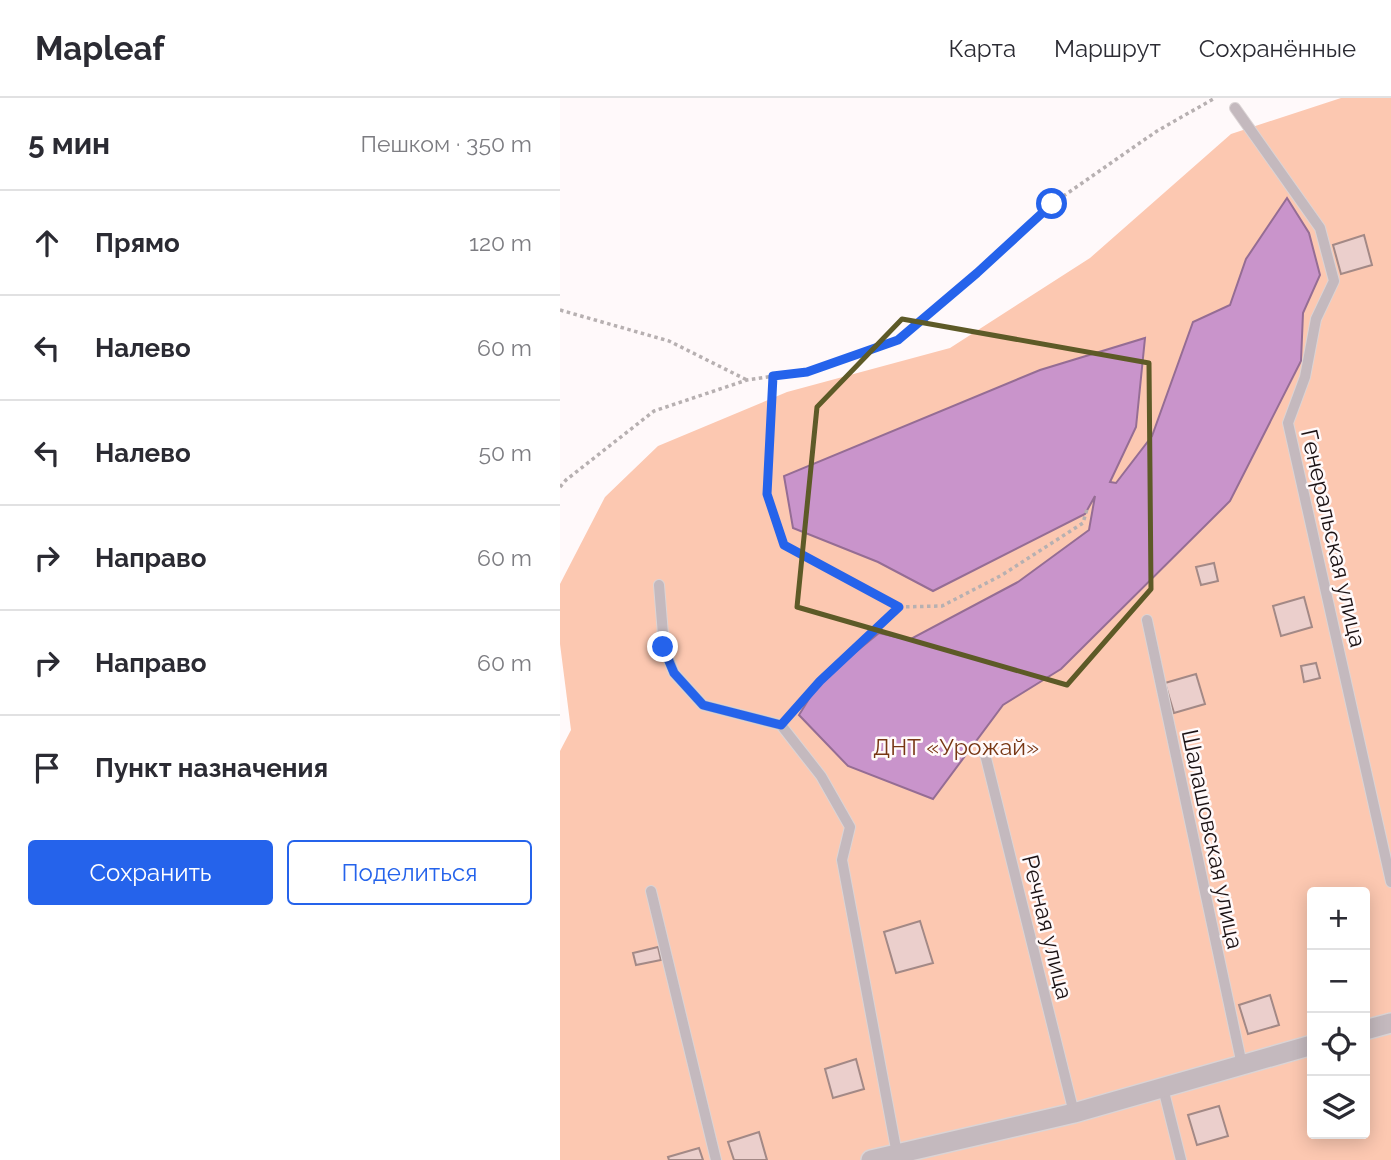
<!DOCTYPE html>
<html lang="ru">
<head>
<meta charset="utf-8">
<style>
	:root { --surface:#fff; --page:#f2f2f3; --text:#2b2b33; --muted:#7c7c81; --line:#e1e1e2; --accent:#2563eb }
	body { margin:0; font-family:Raleway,sans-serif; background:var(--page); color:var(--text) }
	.controls { position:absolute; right:21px; bottom:21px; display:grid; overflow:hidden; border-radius:7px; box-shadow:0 4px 18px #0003 }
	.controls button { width:63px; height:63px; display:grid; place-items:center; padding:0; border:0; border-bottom:2px solid var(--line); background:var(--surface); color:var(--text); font:35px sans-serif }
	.stop { position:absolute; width:21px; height:21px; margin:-16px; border:5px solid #2563eb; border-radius:50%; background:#fff }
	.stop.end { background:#2563eb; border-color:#fff; box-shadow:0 2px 7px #0008 }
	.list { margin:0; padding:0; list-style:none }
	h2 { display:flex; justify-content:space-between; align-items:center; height:91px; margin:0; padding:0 28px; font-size:30px }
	h2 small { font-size:23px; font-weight:400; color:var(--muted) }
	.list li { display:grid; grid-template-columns:46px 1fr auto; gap:21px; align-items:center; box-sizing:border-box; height:105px; padding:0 28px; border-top:2px solid var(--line) }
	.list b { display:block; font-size:26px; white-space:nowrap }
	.list em { font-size:23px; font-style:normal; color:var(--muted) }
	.actions { display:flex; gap:14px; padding:21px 28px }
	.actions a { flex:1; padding:16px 0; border:2px solid var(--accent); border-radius:7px; text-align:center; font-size:24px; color:var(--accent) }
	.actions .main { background:var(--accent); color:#fff }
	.icon { flex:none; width:38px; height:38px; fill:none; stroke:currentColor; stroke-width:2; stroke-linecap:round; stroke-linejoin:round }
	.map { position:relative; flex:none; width:831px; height:1062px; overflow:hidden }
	header { display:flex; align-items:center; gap:42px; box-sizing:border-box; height:98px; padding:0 35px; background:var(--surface); border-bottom:2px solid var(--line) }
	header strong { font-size:33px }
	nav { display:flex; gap:38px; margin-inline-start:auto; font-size:24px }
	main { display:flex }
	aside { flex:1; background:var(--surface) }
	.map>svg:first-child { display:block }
</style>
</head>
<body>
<header>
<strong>Mapleaf</strong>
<nav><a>Карта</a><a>Маршрут</a><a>Сохранённые</a></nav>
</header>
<main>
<aside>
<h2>5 мин<small>Пешком · 350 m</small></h2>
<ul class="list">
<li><svg class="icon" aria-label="ahead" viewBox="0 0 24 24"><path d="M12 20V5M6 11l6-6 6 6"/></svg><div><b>Прямо</b></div><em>120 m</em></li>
<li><svg class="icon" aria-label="left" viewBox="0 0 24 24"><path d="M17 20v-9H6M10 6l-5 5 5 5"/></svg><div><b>Налево</b></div><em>60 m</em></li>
<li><svg class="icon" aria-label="left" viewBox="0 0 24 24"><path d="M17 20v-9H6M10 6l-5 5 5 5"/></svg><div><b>Налево</b></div><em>50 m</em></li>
<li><svg class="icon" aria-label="right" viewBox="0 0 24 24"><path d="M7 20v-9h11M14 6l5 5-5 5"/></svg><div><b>Направо</b></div><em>60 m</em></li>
<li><svg class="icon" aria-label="right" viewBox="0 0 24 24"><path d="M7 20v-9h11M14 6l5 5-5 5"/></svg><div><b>Направо</b></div><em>60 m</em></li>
<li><svg class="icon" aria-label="arrive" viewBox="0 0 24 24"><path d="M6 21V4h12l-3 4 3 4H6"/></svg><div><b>Пункт назначения</b></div></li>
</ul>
<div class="actions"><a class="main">Сохранить</a><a>Поделиться</a></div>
</aside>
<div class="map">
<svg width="831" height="1062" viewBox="0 0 831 1062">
	<rect width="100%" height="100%" fill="#fff9fa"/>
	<path fill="#fcc8b1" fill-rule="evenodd" d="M781 0H831V1062H0V653L11 632 0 546V486L45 399 98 348 227 294 390 250 530 160 671 36ZM752 794H805V1036H752Z"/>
	<path fill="#c994cb" stroke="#956d94" stroke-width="2" d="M727 100 749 135 760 177 743 215 741 263 670 403 501 571 443 607 373 701 288 668 239 617 260 583 319 535 349 542 458 484 529 432 535 398 525 416 373 493 318 464 233 430 224 378 480 272 585 240 576 329 550 384 556 385 592 338 633 224 670 207 686 161Z"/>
	<g fill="#ebcfcc" stroke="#a38986" stroke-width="2">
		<path d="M804 137 812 167 781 176 773 147Z"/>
		<path d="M654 465 658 483 641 487 636 469Z"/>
		<path d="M744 499 752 529 721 538 713 508Z"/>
		<path d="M756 565 760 580 744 584 741 568Z"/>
		<path d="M636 576 645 606 614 615 605 585Z"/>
		<path d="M360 823 373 865 336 875 324 834Z"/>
		<path d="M98 849 101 862 76 867 73 855Z"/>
		<path d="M710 897 719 927 688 936 679 907Z"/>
		<path d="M296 961 304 991 273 1000 265 971Z"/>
		<path d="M659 1008 668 1038 637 1047 628 1017Z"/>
		<path d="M199 1034 207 1062H174L168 1044Z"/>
		<path d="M139 1050 143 1062H109L108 1059Z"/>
	</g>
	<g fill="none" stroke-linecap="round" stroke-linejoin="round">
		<defs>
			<g id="lane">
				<path d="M675 10 760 130 774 183 756 221 745 279 728 325 831 784"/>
				<path d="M99 487 104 549 114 575 143 607 221 627 261 678 290 729 282 762 337 1056"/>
				<path d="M587 522 682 967"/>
				<path d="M424 652 514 1015"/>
				<path d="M91 793 156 1062"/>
				<path d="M603 990 621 1062"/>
			</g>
			<g id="street">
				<path d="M805 932 831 925"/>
				<path d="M311 1062 514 1015 752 947"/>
			</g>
		</defs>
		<use href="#lane" stroke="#dbd4d5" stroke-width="12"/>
		<use href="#street" stroke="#dbd4d5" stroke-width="22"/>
		<g stroke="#b7b0b1" stroke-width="3.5" stroke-dasharray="3.5 3.5" stroke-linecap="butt">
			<path d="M0 212 109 243 187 282"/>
			<path d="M213 278 207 396 224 447 339 509 260 583 229 617"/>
			<path d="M0 389 6 382 94 313 187 282 248 273 338 242 417 175 492 106 597 33 655 0"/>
			<path d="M339 509 382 508 442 477 523 425 527 411"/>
		</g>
		<use href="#lane" stroke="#c4b9be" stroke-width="10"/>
		<use href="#street" stroke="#c4b9be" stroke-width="19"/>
	</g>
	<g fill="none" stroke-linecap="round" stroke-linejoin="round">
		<path stroke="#2563eb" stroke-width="9" d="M103 549 114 575 143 607 221 627 260 583 339 509 224 447 207 396 213 278 247 274 338 242 417 175 492 106"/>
	</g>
	<path fill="none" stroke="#5d5a27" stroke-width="5" stroke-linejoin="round" d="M342 221 589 265 591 491 507 587 237 509 257 309Z"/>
	<g text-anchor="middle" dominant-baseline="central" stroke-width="5" stroke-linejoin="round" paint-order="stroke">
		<g font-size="23" fill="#1c1214" stroke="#fff9fa">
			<text transform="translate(774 440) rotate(77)">Генеральская улица</text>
			<text transform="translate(653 741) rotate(78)">Шалашовская улица</text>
			<text transform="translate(488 829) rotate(76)">Речная улица</text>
		</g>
		<g font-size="23" fill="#783714" stroke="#fff9fa">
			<text x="396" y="648">ДНТ «Урожай»</text>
		</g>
	</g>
</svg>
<div class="controls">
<button>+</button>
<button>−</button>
<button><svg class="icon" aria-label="locate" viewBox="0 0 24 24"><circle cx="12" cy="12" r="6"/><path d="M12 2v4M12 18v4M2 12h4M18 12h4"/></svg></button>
<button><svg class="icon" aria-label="layers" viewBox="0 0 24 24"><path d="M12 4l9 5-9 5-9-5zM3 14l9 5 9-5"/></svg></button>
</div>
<div class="stop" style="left:492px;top:106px"></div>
<div class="stop end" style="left:103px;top:549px"></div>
</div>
</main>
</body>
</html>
